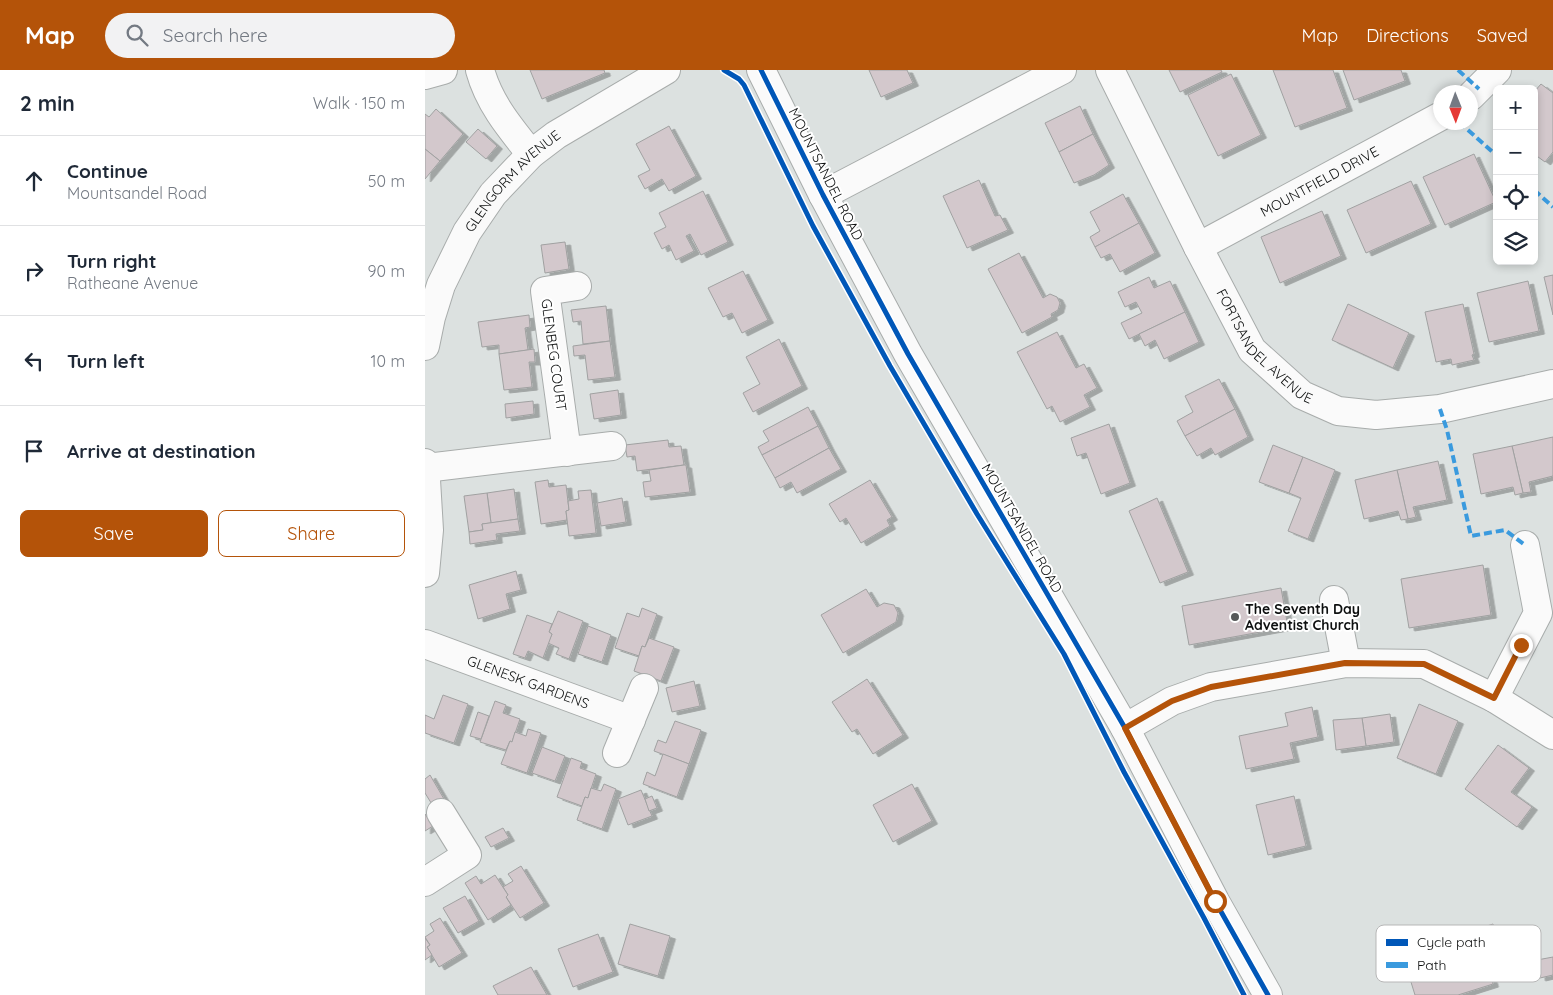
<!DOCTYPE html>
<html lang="en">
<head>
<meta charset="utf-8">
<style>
	:root { --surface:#fff; --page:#f2f2f3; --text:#1f2937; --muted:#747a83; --line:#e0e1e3; --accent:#b45309 }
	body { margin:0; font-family:Quicksand,sans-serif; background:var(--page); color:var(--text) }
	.controls { position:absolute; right:15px; top:15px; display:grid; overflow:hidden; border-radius:8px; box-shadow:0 2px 8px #0003 }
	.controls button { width:45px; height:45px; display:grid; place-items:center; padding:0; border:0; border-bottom:1px solid var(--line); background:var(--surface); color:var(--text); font:25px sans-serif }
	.compass { position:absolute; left:1008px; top:15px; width:45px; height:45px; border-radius:50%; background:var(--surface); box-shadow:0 2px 8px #0003; rotate:179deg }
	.stop { position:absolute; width:15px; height:15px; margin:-11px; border:4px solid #b45309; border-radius:50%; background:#fff }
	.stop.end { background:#b45309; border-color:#fff; box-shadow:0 1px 5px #0008 }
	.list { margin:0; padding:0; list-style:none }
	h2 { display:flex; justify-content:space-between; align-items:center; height:65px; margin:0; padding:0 20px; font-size:21px }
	h2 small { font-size:16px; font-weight:400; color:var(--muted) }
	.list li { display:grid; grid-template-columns:32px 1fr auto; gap:15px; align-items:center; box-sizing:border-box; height:90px; padding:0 20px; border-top:1px solid var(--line) }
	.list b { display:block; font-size:19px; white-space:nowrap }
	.list p { margin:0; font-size:16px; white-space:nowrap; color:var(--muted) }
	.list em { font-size:16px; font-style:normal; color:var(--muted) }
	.actions { display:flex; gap:10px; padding:15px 20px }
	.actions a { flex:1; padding:11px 0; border:1px solid var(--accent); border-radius:8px; text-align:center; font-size:18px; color:var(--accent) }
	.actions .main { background:var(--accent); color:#fff }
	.icon { flex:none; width:28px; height:28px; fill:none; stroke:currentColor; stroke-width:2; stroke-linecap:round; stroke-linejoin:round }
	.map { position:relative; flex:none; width:1128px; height:925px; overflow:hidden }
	header { display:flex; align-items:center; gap:30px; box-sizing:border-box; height:70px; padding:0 25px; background:var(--accent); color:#fff }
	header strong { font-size:24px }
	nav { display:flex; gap:28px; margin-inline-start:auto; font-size:18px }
	.search { width:350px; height:45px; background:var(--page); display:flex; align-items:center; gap:12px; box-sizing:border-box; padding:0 18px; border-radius:28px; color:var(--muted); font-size:19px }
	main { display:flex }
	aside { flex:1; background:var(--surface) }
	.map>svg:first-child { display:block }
</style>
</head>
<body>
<header>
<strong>Map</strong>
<div class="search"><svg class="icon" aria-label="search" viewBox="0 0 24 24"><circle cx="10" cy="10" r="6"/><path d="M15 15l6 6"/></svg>Search here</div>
<nav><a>Map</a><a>Directions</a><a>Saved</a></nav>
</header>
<main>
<aside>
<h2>2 min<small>Walk · 150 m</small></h2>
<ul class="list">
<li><svg class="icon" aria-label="ahead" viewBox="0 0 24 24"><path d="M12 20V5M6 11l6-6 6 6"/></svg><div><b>Continue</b><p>Mountsandel Road</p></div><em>50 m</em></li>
<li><svg class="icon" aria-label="right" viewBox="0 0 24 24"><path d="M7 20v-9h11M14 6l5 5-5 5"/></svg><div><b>Turn right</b><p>Ratheane Avenue</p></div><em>90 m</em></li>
<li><svg class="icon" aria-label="left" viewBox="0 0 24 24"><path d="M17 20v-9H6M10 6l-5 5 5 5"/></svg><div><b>Turn left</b></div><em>10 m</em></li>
<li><svg class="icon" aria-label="arrive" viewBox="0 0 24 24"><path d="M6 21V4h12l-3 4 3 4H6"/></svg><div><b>Arrive at destination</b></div></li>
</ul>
<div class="actions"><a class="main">Save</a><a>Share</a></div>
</aside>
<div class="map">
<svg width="1128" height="925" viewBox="0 0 1128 925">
	<defs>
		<filter id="shadow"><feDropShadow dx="5.5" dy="3" stdDeviation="0" flood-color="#0004"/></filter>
	</defs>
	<rect width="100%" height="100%" fill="#dce1e0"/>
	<g fill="#d3c8cc" stroke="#a0a1a1" filter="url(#shadow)">
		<path d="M105 0H179L180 3 117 29Z"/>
		<path d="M444 0H482L488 13 456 27Z"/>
		<path d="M744 0H796L797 2 755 22Z"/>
		<path d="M848 0H908L922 38 870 57Z"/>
		<path d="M918 0H976L980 11 929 30Z"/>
		<path d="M806 4 836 65 793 86 763 25Z"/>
		<path d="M1116 14 1128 23V82L1120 92 1109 84V22Z"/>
		<path d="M655 36 668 64 634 82 620 53Z"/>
		<path d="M11 39 38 64 15 91 0 79V44L4 47Z"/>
		<path d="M244 56 271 106 244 121 237 109 220 119 213 106 225 100 211 74Z"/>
		<path d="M53 59 72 76 61 89 41 72Z"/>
		<path d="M668 64 684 95 669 105 649 113 634 82Z"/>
		<path d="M0 79 15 91 0 109Z"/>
		<path d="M1049 84 1071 132 1020 155 998 107Z"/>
		<path d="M554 110 570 146 575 145 583 160 542 178 518 126Z"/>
		<path d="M986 111 1006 154 941 183 922 140Z"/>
		<path d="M278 121 303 172 276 185 265 164 261 166 269 181 251 190 244 175 237 179 229 163 241 157 234 143Z"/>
		<path d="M698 124 714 153 670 177 665 167 675 161 665 142Z"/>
		<path d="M897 141 916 186 855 213 836 167Z"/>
		<path d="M714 153 730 183 695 202 685 184 676 188 670 177Z"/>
		<path d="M140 172 144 199 120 203 116 175Z"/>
		<path d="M594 183 618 228 625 224 632 227 635 233 633 240 626 244 627 247 597 263 563 199Z"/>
		<path d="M318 201 343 250 317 263 307 243 298 247 283 218Z"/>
		<path d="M1128 205V245L1119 207Z"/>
		<path d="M724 207 729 218 745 211 760 242 704 269 696 253 717 243 711 232 700 237 693 222Z"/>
		<path d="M1103 211 1114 261 1064 272 1052 223Z"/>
		<path d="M923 234 984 263 968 298 907 270Z"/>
		<path d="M1038 234 1049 284 1047 285 1049 290 1027 295 1026 289 1011 292 1000 242Z"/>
		<path d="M181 236 185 271 158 274 156 251 148 252 146 240Z"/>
		<path d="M760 242 774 272 739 289 730 270 720 276 714 264Z"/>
		<path d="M104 245 105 257 100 258 103 280 74 284V275L57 277 53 252Z"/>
		<path d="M632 262 651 298 659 294 672 318 659 325 665 337 635 352 627 336 622 339 592 282Z"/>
		<path d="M354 269 377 316 328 342 318 323 335 314 321 287Z"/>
		<path d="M185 271 190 307 163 310 160 285 149 286 148 276Z"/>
		<path d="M109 279 110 292H104L107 317 79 320 74 284Z"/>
		<path d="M794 309 810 339 760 366 752 351 768 342 760 326Z"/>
		<path d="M193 320 196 345 169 349 165 324Z"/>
		<path d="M108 331 109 344 81 348 80 334Z"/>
		<path d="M383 337 393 356 337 385 333 377 344 371 338 361Z"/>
		<path d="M810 339 823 367 790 385 786 378 772 386 760 366Z"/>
		<path d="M684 354 705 413 676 424 661 383 652 386 646 368Z"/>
		<path d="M393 356 404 378 350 408 337 385Z"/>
		<path d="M1128 367V406L1104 412 1106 422 1098 423 1087 376Z"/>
		<path d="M243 370 244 377 256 376 259 395 212 401 210 386 202 387 200 375Z"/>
		<path d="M848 375 878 387 864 423 834 412Z"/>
		<path d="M1087 376 1098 423 1090 425 1088 417 1056 424 1048 384Z"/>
		<path d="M404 378 416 399 372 423 366 412 355 418 350 408Z"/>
		<path d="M878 387 910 400 883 469 863 461 876 428 864 423Z"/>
		<path d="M1013 391 1022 430 988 437 991 447 983 449 972 400Z"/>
		<path d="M259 395H261L265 422 220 427 218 412 226 411 224 400Z"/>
		<path d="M972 400 983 449 976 450 973 441 939 449 930 410Z"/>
		<path d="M123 410 124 417 141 415 144 440 141 441 142 450 116 454 110 412Z"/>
		<path d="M445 410 467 447 462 450 465 456 436 473 421 448 415 452 404 434Z"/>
		<path d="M89 419 93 449 66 453 62 423Z"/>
		<path d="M166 420 171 463 144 466 141 441 144 440 143 431 154 429 153 421Z"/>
		<path d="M62 423 66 453 57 454 58 460 44 462 39 426Z"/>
		<path d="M197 428 201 452 176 456 172 433Z"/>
		<path d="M732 428 763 502 735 513 704 441Z"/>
		<path d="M93 449 95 461 71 464 72 470 45 474 44 462 58 460 57 454Z"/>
		<path d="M1058 495 1066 545 984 558 976 509Z"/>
		<path d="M91 501 96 520 81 524 85 539 53 549 44 515Z"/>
		<path d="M856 518 863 557 764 575 757 536Z"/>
		<path d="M441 519 452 537 459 533 469 535 473 543 471 552 418 583 396 545Z"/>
		<path d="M217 538 232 544 220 577 217 576 214 586 190 578 202 543 214 547Z"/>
		<path d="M133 541 158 551 144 589 131 584 134 578 123 573 127 564 124 562Z"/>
		<path d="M102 545 127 554 124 562 127 564 118 588 103 581 100 588 88 584Z"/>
		<path d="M163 556 186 565 177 592 153 584Z"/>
		<path d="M224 568 249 577 236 611 209 601 217 576 220 577Z"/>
		<path d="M442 609 478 665 448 684 432 659 427 662 407 632Z"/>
		<path d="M269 611 275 636 247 642 241 618Z"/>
		<path d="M18 625 43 634 29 673 0 663V645L9 649Z"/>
		<path d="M70 631 81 635 78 643 95 649 87 672 85 671 81 680 55 672Z"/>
		<path d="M994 634 1033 651 1011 704 972 688Z"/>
		<path d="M887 637 893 667 865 673 869 689 821 699 814 666 863 656 860 643Z"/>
		<path d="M53 642 64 646 56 669 45 666Z"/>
		<path d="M965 644 969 672 941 676 937 648Z"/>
		<path d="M937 648 941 676 911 680 908 650Z"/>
		<path d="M250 651 276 660 264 694 229 681 233 670 241 673Z"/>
		<path d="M103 659 116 663 102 703 76 694 85 671 87 672 90 662 101 666Z"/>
		<path d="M1073 675 1104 698 1086 722 1107 737 1092 757 1040 719Z"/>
		<path d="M117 677 140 686 130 711 107 703Z"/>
		<path d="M238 684 264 694 252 727 218 714 222 702 230 706Z"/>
		<path d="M146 688 157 692 155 698 171 704 163 728 160 727 157 736 132 727Z"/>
		<path d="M5 705 19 729 8 736 0 723V709Z"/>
		<path d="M179 714 191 719 177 759 152 750 160 727 163 728 166 718 176 721Z"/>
		<path d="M487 714 507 751 468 772 448 735Z"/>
		<path d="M216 720 227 746 203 755 193 729Z"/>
		<path d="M227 726 232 738 224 741 220 729Z"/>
		<path d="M869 726 881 776 843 785 831 735Z"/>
		<path d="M0 744 8 756 0 761Z"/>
		<path d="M78 758 84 768 66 777 60 767Z"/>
		<path d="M96 796 119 833 95 848 81 827 83 825 78 817 88 811 83 804Z"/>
		<path d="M70 805 83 825 81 827 86 835 63 850 40 813 51 806 56 814Z"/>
		<path d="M40 826 54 851 33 863 18 838Z"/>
		<path d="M15 848 37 883 14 897 2 877 5 875 0 867 9 861 5 854Z"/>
		<path d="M205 854 245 866 233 906 193 894Z"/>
		<path d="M1068 854 1081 895 1064 900 1068 914 1033 925H990L977 883Z"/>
		<path d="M173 864 188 902 148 917 133 879Z"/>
		<path d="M0 868 5 875 2 877 7 885 0 890Z"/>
		<path d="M1128 887V905L1115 908 1112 890Z"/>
		<path d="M106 897 122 925H73L68 916Z"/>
	</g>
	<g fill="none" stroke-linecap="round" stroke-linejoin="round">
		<defs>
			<g id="minor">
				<path d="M55 0C64 33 85 58 106 84"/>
				<path d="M336 0 398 125 483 284 700 658 790 831 843 925"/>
				<path id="s1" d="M685 0 773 177 827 280 877 325 913 341 951 345 1015 339 1128 314"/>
				<path d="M0 5 18 0"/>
				<path d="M1046 26 1072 0"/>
				<path d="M398 125 637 0"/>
				<path id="s2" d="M773 177 1016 46"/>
				<path id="s3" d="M0 276 6 247 16 215 42 162 68 124 106 84 131 65 241 0"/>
				<path d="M142 382 120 221 152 216"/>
				<path d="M0 393 4 460 0 503"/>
				<path d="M0 398 187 376"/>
				<path d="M909 530 921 593"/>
				<path id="s4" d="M0 574 206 650"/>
				<path d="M1069 628 1113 543 1100 475"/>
				<path d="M700 658 747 631 786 617 921 593 999 594 1069 628 1128 665"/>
				<path d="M192 683 219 618"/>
				<path d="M0 812 42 785 16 743"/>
			</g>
		</defs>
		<use href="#minor" stroke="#a8acab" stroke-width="30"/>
		<use href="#minor" stroke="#fafafa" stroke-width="28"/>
		<g stroke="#3a9ade" stroke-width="4" stroke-dasharray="8 4" stroke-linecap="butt">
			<path d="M1033 0 1054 19"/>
			<path d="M1034 52 1072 86"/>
			<path d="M1109 120 1128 137"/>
			<path d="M1015 339 1022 360 1046 466 1080 460 1100 475"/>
		</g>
		<defs>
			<g id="cycleway">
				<path d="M299 0 314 9 319 15 388 156 465 296 552 444 639 584 699 702 779 848 819 925"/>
				<path d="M336 0 398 125 483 284 700 658 790 831 843 925"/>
			</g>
		</defs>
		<use href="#cycleway" stroke="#fff" stroke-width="8"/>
		<use href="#cycleway" stroke="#0057b8" stroke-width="5"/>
	</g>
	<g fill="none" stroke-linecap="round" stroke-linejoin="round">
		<path stroke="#b45309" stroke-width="6" d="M790 831 700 658 747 631 786 617 920 593 999 594 1069 628 1096 575"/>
	</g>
	<circle fill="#565959" stroke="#fff" stroke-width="2" cx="810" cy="547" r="5"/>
	<g text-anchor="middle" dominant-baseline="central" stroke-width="4" stroke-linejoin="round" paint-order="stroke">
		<g font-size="14" fill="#0e1010" stroke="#fff">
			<text transform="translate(401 104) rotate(63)">MOUNTSANDEL ROAD</text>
			<text stroke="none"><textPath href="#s2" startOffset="138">MOUNTFIELD DRIVE</textPath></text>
			<text stroke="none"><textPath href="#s3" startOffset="191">GLENGORM AVENUE</textPath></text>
			<text stroke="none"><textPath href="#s1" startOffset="319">FORTSANDEL AVENUE</textPath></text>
			<text transform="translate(129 285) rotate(82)">GLENBEG COURT</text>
			<text transform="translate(597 458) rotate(60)">MOUNTSANDEL ROAD</text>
			<text stroke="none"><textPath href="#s4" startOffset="110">GLENESK GARDENS</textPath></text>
		</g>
		<g font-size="14" font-weight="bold" fill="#0e1010" stroke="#fff" text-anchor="start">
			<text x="820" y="539">The Seventh Day<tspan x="820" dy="16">Adventist Church</tspan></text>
		</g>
	</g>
	<rect x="951" y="855" width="165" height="57" rx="8" fill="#fff" stroke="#b7b7b7" stroke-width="1"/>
	<rect x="961" y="869" width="22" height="7" fill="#0057b8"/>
	<rect x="961" y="892" width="22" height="6" fill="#3a9ade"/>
	<g font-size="14" fill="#0e1010">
		<text x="992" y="877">Cycle path</text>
		<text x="992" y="900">Path</text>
	</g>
</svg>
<div class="controls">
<button>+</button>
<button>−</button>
<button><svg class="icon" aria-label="locate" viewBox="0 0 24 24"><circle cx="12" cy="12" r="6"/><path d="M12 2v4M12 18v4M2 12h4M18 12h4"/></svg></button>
<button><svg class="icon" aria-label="layers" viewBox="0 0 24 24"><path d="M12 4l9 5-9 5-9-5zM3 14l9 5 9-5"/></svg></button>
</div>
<svg class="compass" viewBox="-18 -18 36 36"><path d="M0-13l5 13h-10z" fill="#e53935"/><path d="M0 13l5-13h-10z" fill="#747a83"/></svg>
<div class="stop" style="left:790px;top:831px"></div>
<div class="stop end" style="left:1096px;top:575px"></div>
</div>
</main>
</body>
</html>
